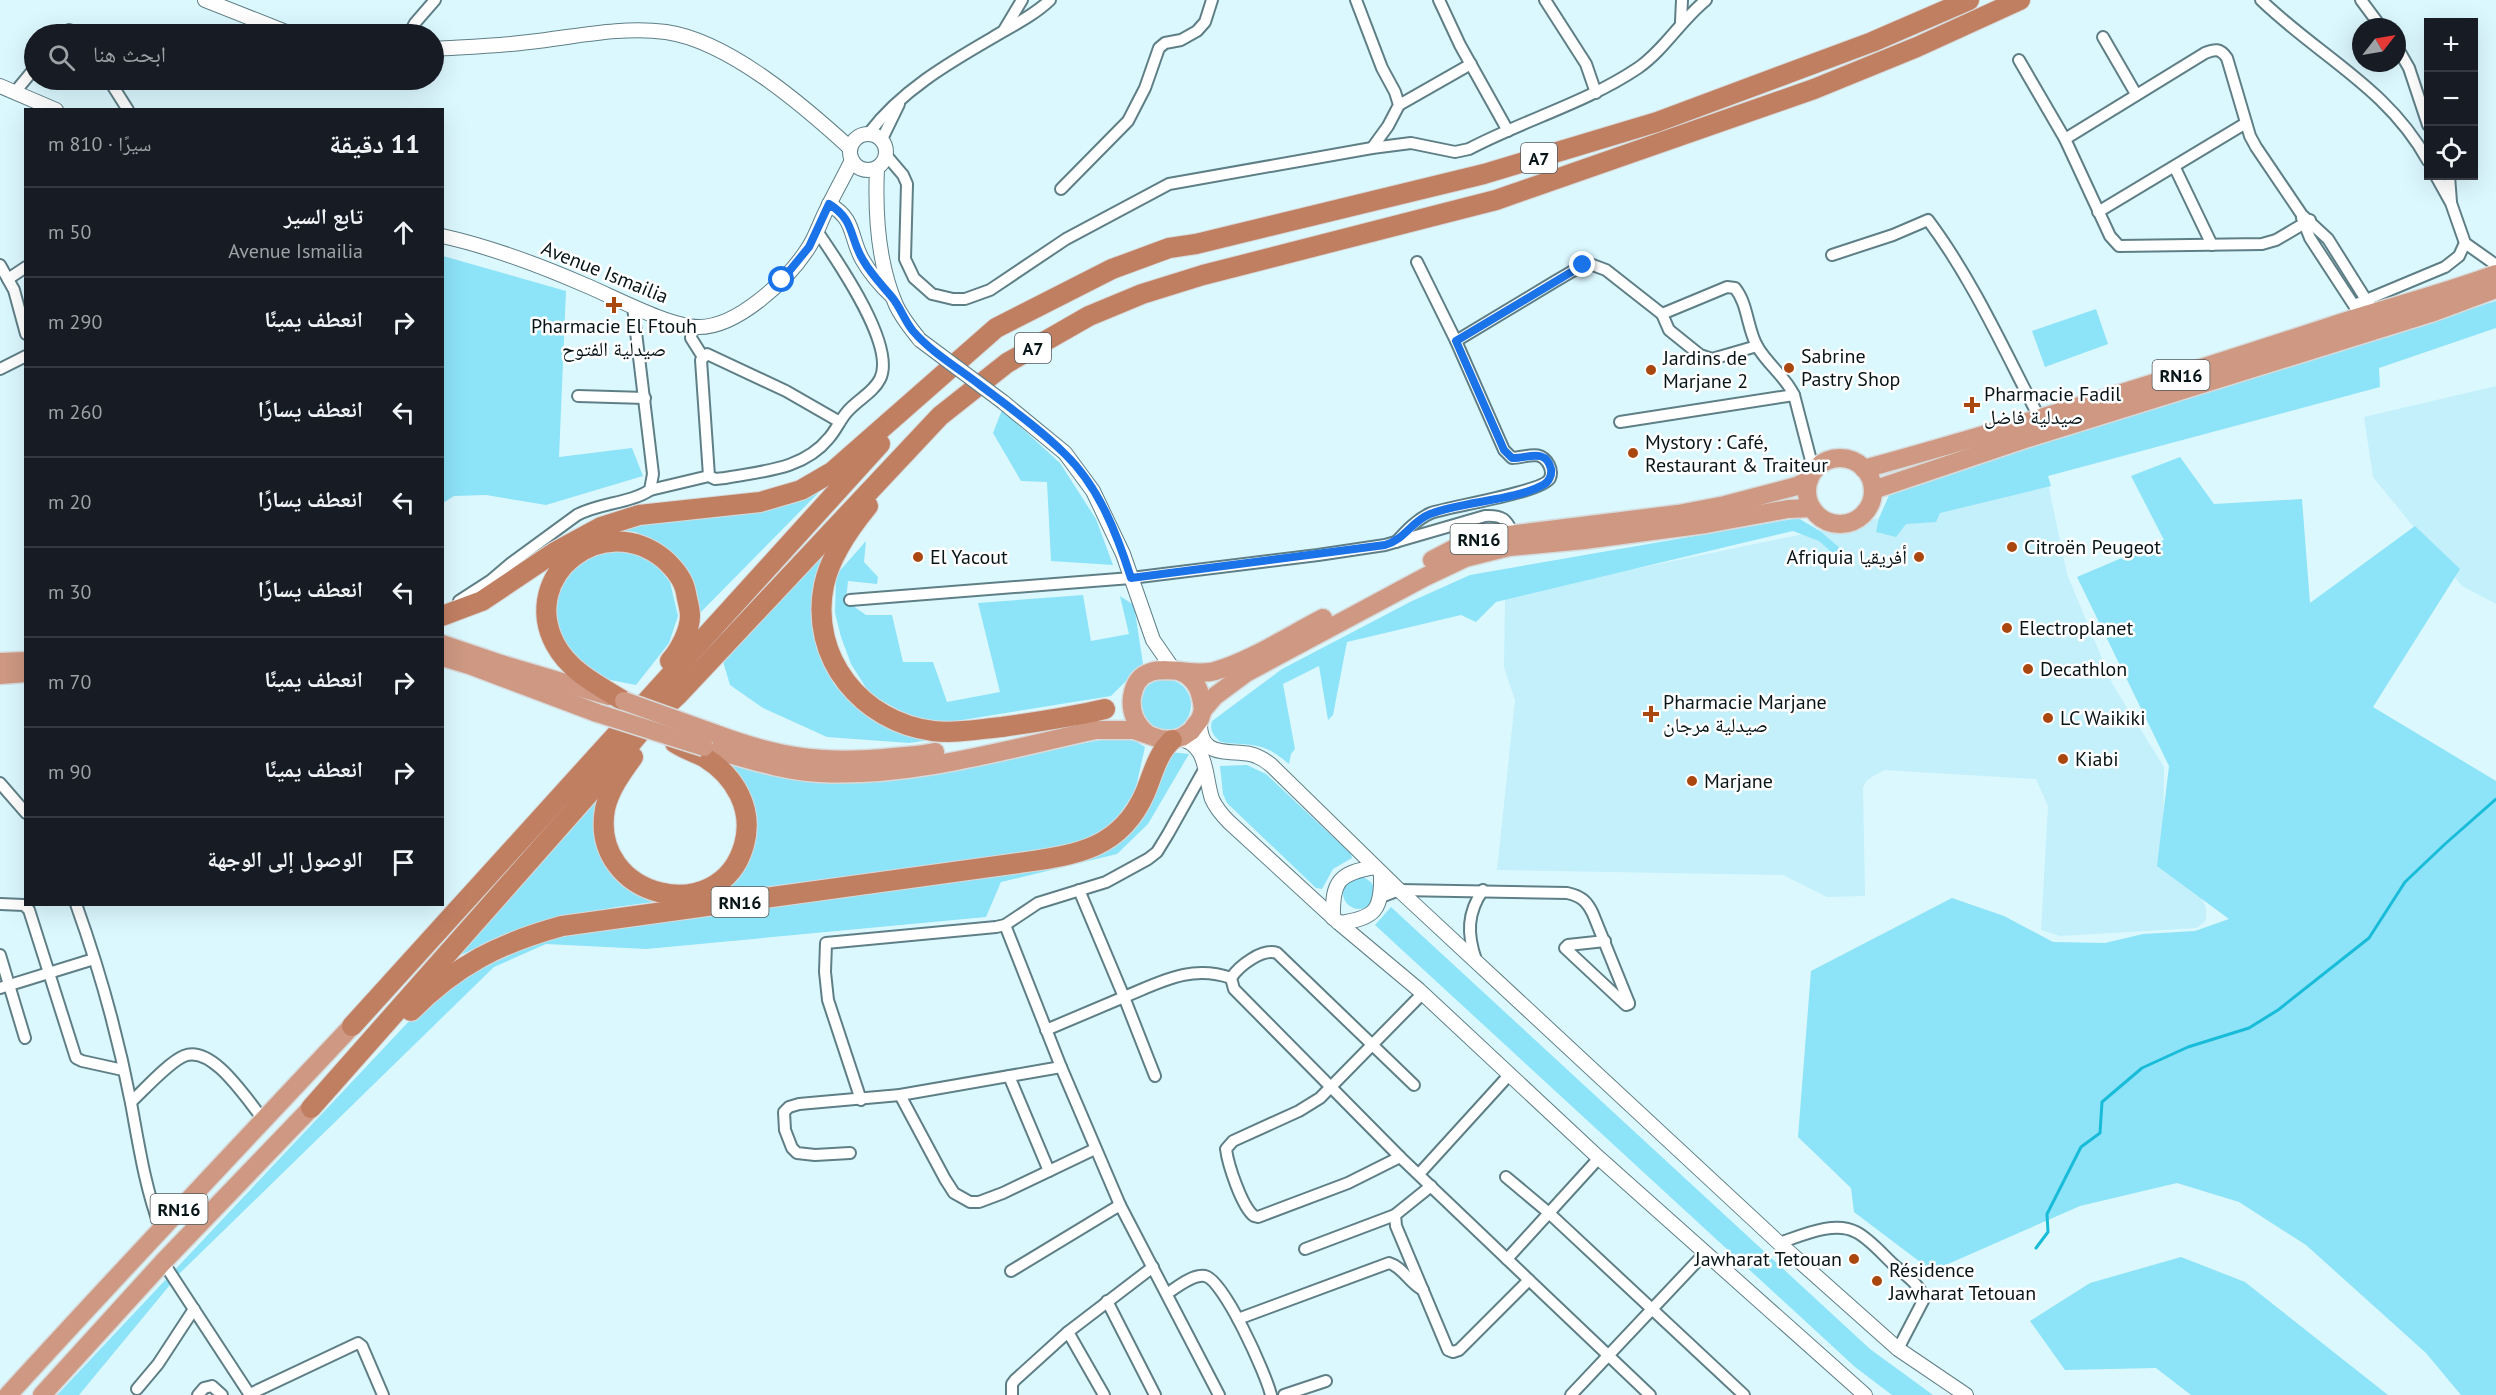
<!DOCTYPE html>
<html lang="ar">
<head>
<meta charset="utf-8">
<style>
	:root { --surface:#171b24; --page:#20242c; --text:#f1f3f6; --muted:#9ea1a6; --line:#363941 }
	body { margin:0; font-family:"PT Sans","Noto Naskh Arabic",sans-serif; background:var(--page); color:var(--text); direction:rtl }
	.controls { position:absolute; right:18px; top:18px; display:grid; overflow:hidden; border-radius:0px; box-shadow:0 6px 24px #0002 }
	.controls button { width:54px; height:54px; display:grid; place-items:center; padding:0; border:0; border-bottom:2px solid var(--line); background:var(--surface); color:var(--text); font:30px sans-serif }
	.compass { position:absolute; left:2352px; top:18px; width:54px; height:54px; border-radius:50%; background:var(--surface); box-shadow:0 6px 24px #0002; rotate:59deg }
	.stop { position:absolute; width:18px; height:18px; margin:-14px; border:4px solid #1a73e8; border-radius:50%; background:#fff }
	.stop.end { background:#1a73e8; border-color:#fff; box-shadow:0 2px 6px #0008 }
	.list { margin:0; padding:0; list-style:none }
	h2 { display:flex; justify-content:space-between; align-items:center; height:78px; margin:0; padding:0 24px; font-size:26px }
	h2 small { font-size:20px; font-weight:400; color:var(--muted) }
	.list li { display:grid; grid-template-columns:39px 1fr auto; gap:18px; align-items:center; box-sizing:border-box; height:90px; padding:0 24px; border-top:2px solid var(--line) }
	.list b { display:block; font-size:22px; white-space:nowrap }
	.list p { margin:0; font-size:20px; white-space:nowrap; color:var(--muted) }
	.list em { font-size:20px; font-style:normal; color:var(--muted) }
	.icon { flex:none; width:33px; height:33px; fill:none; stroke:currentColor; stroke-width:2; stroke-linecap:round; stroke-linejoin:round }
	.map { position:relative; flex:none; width:2496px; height:1395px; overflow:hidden; direction:ltr }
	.search { position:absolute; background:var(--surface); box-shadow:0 6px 24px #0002; left:24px; top:24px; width:420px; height:66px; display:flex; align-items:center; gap:15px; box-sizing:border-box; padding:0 21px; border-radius:33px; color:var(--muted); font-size:22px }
	.panel { position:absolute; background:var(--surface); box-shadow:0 6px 24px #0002; left:24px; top:108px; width:420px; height:798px; border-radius:0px; direction:rtl }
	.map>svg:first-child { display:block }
</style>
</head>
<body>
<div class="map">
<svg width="2496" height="1395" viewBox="0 0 2496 1395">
	<rect width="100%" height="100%" fill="#dcf8ff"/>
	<g fill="#c3f0fb">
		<path d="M2496 386V604L2462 586 2373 477 2364 417Z"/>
		<path d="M2048 483 2067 574 2113 685 2164 767 2163 864 2199 893 2206 907V920L2197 928 2060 936 2041 930 2048 806 2036 779 1884 770 1867 780 1863 787 1865 896 1827 897 1783 875 1497 870 1515 700 1504 667 1505 596Z"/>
	</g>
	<g fill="#8de3f8">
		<path d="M443 256 566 291 559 457 632 448 643 476 546 505 486 495 454 496 443 503Z"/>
		<path d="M2496 301V328L2379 368 2380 387 2048 476 2051 486 1940 513 1936 522 1906 524 1896 537 1876 532 1879 518 1890 493 2059 434Z"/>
		<path d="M2096 309 2108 344 2045 367 2032 331Z"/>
		<path d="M1002 410 1060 463 1096 519 1113 565 1051 561 1047 482 1021 481 993 433Z"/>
		<path d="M2180 457 2214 504 2302 499 2310 603 2415 526 2460 569 2373 707 2496 781V1395H2461L2426 1353 2306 1245 2239 1202 2177 1183 2080 1206 1932 1271 1854 1212 1851 1188 1798 1137 1811 971 1952 898 2004 916 2053 942 2105 943 2143 934 2195 931 2229 919 2157 866 2169 766 2077 577 2164 540 2131 476Z"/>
		<path d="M833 478 697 616 693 588 669 550 636 532 609 529Z"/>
		<path d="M1798 518 1820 531 1849 556 1845 564 1819 541 1793 531 1496 602 1476 622 1461 615 1347 642 1333 715 1328 720 1319 666 1283 684 1295 749 1291 754 1289 764C1261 740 1254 747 1221 742 1214 737 1209 730 1212 721L1282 669 1412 601 1470 575Z"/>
		<path d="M866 541 864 562 878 577 877 584 848 581 846 601 866 615H892L903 662H933L947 702 1000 692 978 603 1083 595 1091 641 1129 634 1120 596 1134 605 1143 664 1111 696 950 722 915 719 870 694 851 664 841 637 835 613 836 575Z"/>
		<path d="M833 542 814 585V622L817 650 834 684 864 714 900 732 944 738 909 743 827 737 763 708 730 685 722 658Z"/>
		<path d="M623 549 649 556 670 582 678 616 669 643 636 685 600 678 573 655 555 634 554 593 565 572 599 550Z"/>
		<circle cx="1165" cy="705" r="26"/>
		<path d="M1126 735 1145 747 1135 792 1111 826 1090 839 1051 849 616 907 515 931 449 960 503 905 598 799 595 828 604 863 625 884 685 897 738 856 746 815 713 758 792 778 882 782Z"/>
		<path d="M1170 752 1189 754 1148 824 1117 854 1001 882 986 917 646 949 546 944 494 967 179 1274 79 1395H57L430 999 461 977 522 945 602 923 1100 845Z"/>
		<path d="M1247 765 1266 774 1351 854 1352 858 1333 869 1322 889 1316 888 1227 803 1223 794 1220 766Z"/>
		<circle cx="1359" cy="893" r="16"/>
		<path d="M1391 907 1870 1349 1933 1395H1892L1855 1367 1375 925Z"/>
		<path d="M2181 1257 2245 1282 2388 1395H2191L2156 1368 2065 1370 2030 1321 2090 1283Z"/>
	</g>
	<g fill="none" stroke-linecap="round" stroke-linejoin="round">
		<path stroke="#18bcd9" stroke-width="3" d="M2036 1248 2048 1232 2047 1214 2081 1147 2100 1133 2102 1102 2142 1068 2188 1047 2249 1028 2278 1010 2369 938 2405 882 2445 844 2496 799"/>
		<defs>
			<g id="minor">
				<path d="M1356 0 1382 68 1395 92 1399 105 1388 126 1372 148"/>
				<path d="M1439 0 1460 45 1508 131"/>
				<path d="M1545 0 1586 64 1596 93"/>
				<path d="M2261 0C2319 56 2388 88 2428 161"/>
				<path d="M2361 0 2381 27"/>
				<path d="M1681 22 1682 0"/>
				<path d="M1004 30 1022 0"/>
				<path d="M61 34 69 30 78 34"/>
				<path d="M409 34 415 23 435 0"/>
				<path d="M2103 37 2136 94"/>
				<path d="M2397 47 2409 68 2428 125"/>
				<path d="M2019 60 2065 139 2110 236 2119 246 2262 244 2276 240 2310 220"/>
				<path d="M109 80 128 110"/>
				<path d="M15 92 34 69"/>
				<path d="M1399 105 1471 64"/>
				<path d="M869 133C901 91 947 64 992 38 1012 26 1033 16 1050 0"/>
				<path d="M882 139 899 104"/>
				<path d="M2065 139 2205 53C2215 49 2220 48 2227 58L2250 136 2256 147 2302 215 2328 239 2375 314"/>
				<path d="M886 155 903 175 907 184 905 259 914 278 932 294 953 299H965L990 290 1066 239 1169 184 1372 148 1411 143 1455 152 1469 149C1524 120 1586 103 1638 68 1664 50 1681 20 1706 0"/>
				<path d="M2175 168 2212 245"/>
				<path d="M2436 176 2451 203 2465 243 2496 265"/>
				<path d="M2449 176 2451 202"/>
				<path d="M1061 189 1128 121 1145 88 1159 48 1165 43 1181 40 1197 31 1205 22 1212 0"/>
				<path d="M2098 212 2246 123"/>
				<path d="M2302 218 2310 238 2357 310"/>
				<path d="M817 231C836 259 897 346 880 379 873 393 857 400 847 412 840 420 836 430 829 438 803 470 762 471 725 478L715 479 709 476 701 360 707 354 786 391 840 422"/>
				<path d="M1832 255 1893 235 1928 220C1973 280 2005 352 2040 419"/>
				<path d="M0 265 14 290 26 334"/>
				<path d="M8 279 26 267"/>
				<path d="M2354 305 2445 267 2459 256 2465 243"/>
				<path d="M1662 314 1727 287 1735 288C1748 304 1747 328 1757 346 1767 364 1785 376 1794 395L1814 472"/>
				<path d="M692 326 691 338 703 357"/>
				<path d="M1456 341 1554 282 1583 265 1590 264 1606 270 1662 314 1669 330 1700 355 1712 359 1757 346"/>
				<path d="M0 369 26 356"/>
				<path d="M578 396 645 398"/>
				<path d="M1620 422 1794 395"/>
				<path d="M650 490 709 476"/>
				<path d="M1396 542C1406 531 1417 519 1431 513 1451 506 1544 492 1550 478 1552 473 1551 469 1549 465 1540 448 1526 458 1512 458L1504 450 1456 341 1417 262"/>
				<path d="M850 600 1131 578 1318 555 1385 545 1485 516C1502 515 1507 519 1513 534"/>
				<path d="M459 601 490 581 510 564 577 515C599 503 631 503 650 490L653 474 633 307"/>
				<path d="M0 783 26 813"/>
				<path d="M1079 890 1124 997C1161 982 1191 964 1231 978"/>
				<path d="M1381 897 1399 890 1567 893C1581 896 1587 901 1593 914L1629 1003"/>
				<path d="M0 904 24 905 29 910 76 1058 82 1061 123 1070"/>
				<path d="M76 904C99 968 118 1036 131 1103 139 1146 145 1187 160 1227"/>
				<path d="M1005 925 1061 1067 1120 1205 1219 1395"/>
				<path d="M1605 941 1568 945 1565 948 1626 1005 1629 1004"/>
				<path d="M0 955 25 1038"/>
				<path d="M1476 960C1467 934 1467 913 1483 890"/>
				<path d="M0 988 94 959"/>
				<path d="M1046 1030 1124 997 1155 1076"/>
				<path d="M1009 1076 1049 1171"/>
				<path d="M1414 1085 1277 953C1262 948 1239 966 1231 978L1234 989 1400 1157 1529 1280"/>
				<path d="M900 1095 945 1179 954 1193 970 1202H979L1003 1193 1095 1149"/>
				<path d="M861 1100 828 1000 825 972 826 943 996 927 1005 925 1038 903 1106 882 1148 859 1157 852 1168 834 1205 768"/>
				<path d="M131 1102C143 1091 169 1062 184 1056 213 1044 248 1102 264 1120"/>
				<path d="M850 1153 815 1155 797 1153 792 1148 785 1130 784 1112 789 1107 799 1104 900 1095 1061 1067"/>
				<path d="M1400 1157 1348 1183 1258 1217 1254 1216C1242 1207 1228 1165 1226 1149L1233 1141 1299 1111 1320 1098 1422 994"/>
				<path d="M1419 1174 1510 1074"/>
				<path d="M1506 1177 1549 1213 1744 1395"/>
				<path d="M1395 1215 1396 1226 1448 1350 1453 1352 1459 1350 1529 1280 1650 1395"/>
				<path d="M1779 1243C1801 1236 1834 1220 1856 1232 1870 1239 1882 1254 1894 1265 1905 1275 1920 1284 1924 1299L1898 1349"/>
				<path d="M1305 1249 1395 1215 1431 1186"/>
				<path d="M1507 1259 1599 1158"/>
				<path d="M163 1262 250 1395"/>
				<path d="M1011 1271 1120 1205"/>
				<path d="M1168 1293C1177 1287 1193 1274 1205 1276 1224 1280 1266 1374 1271 1395"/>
				<path d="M1107 1301 1155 1395"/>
				<path d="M1238 1319 1389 1263C1403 1267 1410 1284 1423 1290"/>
				<path d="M1068 1332 1104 1395"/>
				<path d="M137 1389 158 1364 194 1309"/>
				<path d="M250 1394 358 1343 362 1346 383 1395"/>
				<path d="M198 1395 204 1388 212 1386 222 1395"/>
				<path d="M1012 1395V1384L1015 1380 1068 1332 1153 1267"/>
				<path d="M1284 1395 1326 1381"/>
				<path d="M1571 1395 1705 1253"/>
			</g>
			<g id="tertiary">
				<path d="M205 0 291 34"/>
				<path d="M434 49C465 47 498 46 529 42 575 37 621 26 666 32 729 41 804 106 850 148"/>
				<path d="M0 86 56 110"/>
				<circle cx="868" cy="152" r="18"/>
				<path d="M877 168C875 212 878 264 896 305 902 318 911 329 920 340"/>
				<path d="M829 204C856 220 849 235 862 259 870 273 880 285 892 296"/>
				<path d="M442 236C492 247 539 265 585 285 614 297 669 327 699 327 738 327 787 280 807 250 816 237 820 222 827 209 835 192 844 177 852 160"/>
				<path d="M1003 402 1065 453 1093 491 1123 554 1153 640 1173 669"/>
				<path d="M1200 719C1198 758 1225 750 1250 754 1258 756 1265 760 1271 765L1399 890 1779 1243 1898 1349 1966 1395"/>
				<path d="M1177 738C1209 743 1204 775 1212 799 1216 808 1222 815 1229 822L1339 923 1419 990 1599 1158 1865 1395"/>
				<path d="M1333 918C1332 881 1339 873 1375 867"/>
				<path d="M1339 923C1376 918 1382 910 1381 873"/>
			</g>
			<g id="trunk">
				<circle cx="1840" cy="491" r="33"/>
				<path d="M1864 469C2021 426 2176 377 2331 326 2386 308 2442 294 2496 274"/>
				<path d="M1873 490 2025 439 2431 313 2496 289"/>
				<path d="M1432 560 1455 548 1483 538 1678 514 1725 505 1797 486 1809 480"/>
				<path d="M442 644 501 664 609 696"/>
				<path d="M442 657 472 666 597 713"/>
				<path d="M0 662 26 661"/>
				<path d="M1179 671C1197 678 1201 692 1203 710"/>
				<path d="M0 675 26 673"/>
				<path d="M716 734C781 758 824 764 894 757 907 756 922 755 935 752"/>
				<path d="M1147 734C1136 724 1130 713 1132 697 1139 652 1188 679 1215 671 1252 660 1288 636 1323 618"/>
				<path d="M704 747C742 757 781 771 820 773 910 778 1008 749 1096 730H1134L1160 739 1172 740 1182 737 1191 731 1200 719 1203 710 1215 696 1246 673 1425 577 1465 558 1509 547 1584 540 1706 524 1788 509 1812 508"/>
				<path d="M8 1395C121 1271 237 1148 352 1026"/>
				<path d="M42 1395 163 1262 311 1108"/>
			</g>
			<g id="motorway">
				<path d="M868 506C850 528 830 557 824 585 809 658 862 722 933 731 955 734 980 729 1002 727 1037 722 1071 717 1105 709"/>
				<path d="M442 616 482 601 555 552 601 527 639 515 760 502 801 490 832 472 996 328 1112 269 1169 248 1196 244 1484 174 1657 122 1872 42 1969 0"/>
				<path d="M624 701C599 686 569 671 555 644 519 575 603 509 664 559 674 568 684 580 686 593 687 600 690 608 690 616 690 630 680 650 670 661"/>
				<path d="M633 757C622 772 609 790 605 809 589 898 720 930 744 845 754 809 735 776 704 757 694 752 684 749 675 743"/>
				<path d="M411 1011C456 965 500 943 562 926L1019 863C1075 855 1120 850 1145 793 1153 774 1157 754 1172 740"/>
				<path d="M352 1026 880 444"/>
				<path d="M311 1108 593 789 647 724 678 695 940 416 1007 363 1089 316 1142 294 1203 275 1496 200 1814 89 1917 47 2020 0"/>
			</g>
		</defs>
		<use href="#minor" stroke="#5f7f87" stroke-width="14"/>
		<use href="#tertiary" stroke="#5f7f87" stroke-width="16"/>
		<use href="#trunk" stroke="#d7dada" stroke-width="21"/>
		<use href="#motorway" stroke="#d7dada" stroke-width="22"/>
		<use href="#minor" stroke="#fff" stroke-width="10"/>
		<use href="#tertiary" stroke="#fff" stroke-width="14"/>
		<use href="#trunk" stroke="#ce9882" stroke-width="18"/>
		<use href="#motorway" stroke="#c17f62" stroke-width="20"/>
		<defs>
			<path id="tertiary-bridge" d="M920 340 1003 402"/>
			<g id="trunk-bridge">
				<path d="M624 701 716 734"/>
				<path d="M597 713 704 747"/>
			</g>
		</defs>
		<use href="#tertiary-bridge" stroke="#5f7f87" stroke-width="16" stroke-linecap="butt"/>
		<use href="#trunk-bridge" stroke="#d7dada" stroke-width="21" stroke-linecap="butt"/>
		<use href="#tertiary-bridge" stroke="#fff" stroke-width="14"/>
		<use href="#trunk-bridge" stroke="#ce9882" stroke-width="18"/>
	</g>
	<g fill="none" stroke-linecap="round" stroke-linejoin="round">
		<path stroke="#1a73e8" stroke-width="8" d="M782 280 809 247 829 204C855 220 849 237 863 260 871 274 881 284 891 296 900 306 904 320 913 331 931 352 958 368 980 385 1009 407 1040 429 1065 454 1099 487 1117 534 1131 578L1385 545C1404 540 1412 521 1430 514 1464 501 1513 501 1543 485 1549 482 1552 475 1551 469 1546 447 1526 459 1512 458L1504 450 1456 341 1583 265"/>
	</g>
	<g fill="#aa470e" stroke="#fff" stroke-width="2">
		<path d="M611 296h6v6h6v6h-6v6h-6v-6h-6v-6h6z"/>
		<circle cx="1789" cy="368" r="6"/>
		<circle cx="1651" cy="370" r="6"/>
		<path d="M1969 396h6v6h6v6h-6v6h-6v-6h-6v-6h6z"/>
		<circle cx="1633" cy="453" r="6"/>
		<circle cx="2012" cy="547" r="6"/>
		<circle cx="918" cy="557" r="6"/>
		<circle cx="1919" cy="557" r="6"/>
		<circle cx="2007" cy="628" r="6"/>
		<circle cx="2028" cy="669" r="6"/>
		<path d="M1648 705h6v6h6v6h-6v6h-6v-6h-6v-6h6z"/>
		<circle cx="2048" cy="718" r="6"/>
		<circle cx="2063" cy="759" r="6"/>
		<circle cx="1692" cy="781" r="6"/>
		<circle cx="1854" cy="1259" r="6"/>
		<circle cx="1877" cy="1281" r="6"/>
	</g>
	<g text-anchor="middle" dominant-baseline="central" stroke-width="5" stroke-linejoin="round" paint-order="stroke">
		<g fill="#fff" stroke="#525b5d" stroke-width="1.5">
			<rect x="1521" y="143" width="36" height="30" rx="4.5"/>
			<rect x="1015" y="333" width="36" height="30" rx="4.5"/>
			<rect x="2152.5" y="360" width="57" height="30" rx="4.5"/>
			<rect x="1450.5" y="524" width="57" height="30" rx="4.5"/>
			<rect x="711.5" y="887" width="57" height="30" rx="4.5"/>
			<rect x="150.5" y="1194" width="57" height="30" rx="4.5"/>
		</g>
		<g font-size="18" font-weight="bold" fill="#081518">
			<text x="1539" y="158">A7</text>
			<text x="1033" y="348">A7</text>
			<text x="2181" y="375">RN16</text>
			<text x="1479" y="539">RN16</text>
			<text x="740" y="902">RN16</text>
			<text x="179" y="1209">RN16</text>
		</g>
		<g font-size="20" fill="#081518" stroke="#fff">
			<text transform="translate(605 272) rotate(22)">Avenue Ismailia</text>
		</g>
		<g font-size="20" fill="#081518" stroke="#fff" text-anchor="start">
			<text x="614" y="326" text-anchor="middle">Pharmacie El Ftouh<tspan x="614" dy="23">صيدلية الفتوح</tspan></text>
			<text x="1801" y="356">Sabrine<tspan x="1801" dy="23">Pastry Shop</tspan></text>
			<text x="1663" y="358">Jardins de<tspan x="1663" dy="23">Marjane 2</tspan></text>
			<text x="1984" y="394">Pharmacie Fadil<tspan x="1984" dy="23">صيدلية فاضل</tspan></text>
			<text x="1645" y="442">Mystory : Café,<tspan x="1645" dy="23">Restaurant &amp; Traiteur</tspan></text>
			<text x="2024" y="547">Citroën Peugeot</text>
			<text x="930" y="557">El Yacout</text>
			<text x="1907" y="557" text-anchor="end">Afriquia أفريقيا</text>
			<text x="2019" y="628">Electroplanet</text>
			<text x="2040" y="669">Decathlon</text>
			<text x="1663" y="702">Pharmacie Marjane<tspan x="1663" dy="23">صيدلية مرجان</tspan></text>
			<text x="2060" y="718">LC Waikiki</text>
			<text x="2075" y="759">Kiabi</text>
			<text x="1704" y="781">Marjane</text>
			<text x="1842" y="1259" text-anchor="end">Jawharat Tetouan</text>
			<text x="1889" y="1270">Résidence<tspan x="1889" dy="23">Jawharat Tetouan</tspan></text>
		</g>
	</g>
</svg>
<div class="controls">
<button>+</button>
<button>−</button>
<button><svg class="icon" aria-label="locate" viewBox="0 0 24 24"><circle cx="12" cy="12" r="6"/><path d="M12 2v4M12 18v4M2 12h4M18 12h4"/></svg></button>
</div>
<svg class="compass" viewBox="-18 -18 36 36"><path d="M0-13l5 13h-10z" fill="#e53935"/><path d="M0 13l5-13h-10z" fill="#9ea1a6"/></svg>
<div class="stop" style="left:782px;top:280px"></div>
<div class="stop end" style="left:1583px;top:265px"></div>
<div class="search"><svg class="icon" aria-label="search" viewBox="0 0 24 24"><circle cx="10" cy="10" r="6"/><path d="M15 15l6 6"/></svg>ابحث هنا</div>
<section class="panel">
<h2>11 دقيقة<small>سيرًا · 810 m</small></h2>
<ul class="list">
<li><svg class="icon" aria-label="ahead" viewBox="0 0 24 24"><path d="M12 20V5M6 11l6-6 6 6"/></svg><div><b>تابع السير</b><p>Avenue Ismailia</p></div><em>50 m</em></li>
<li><svg class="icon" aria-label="right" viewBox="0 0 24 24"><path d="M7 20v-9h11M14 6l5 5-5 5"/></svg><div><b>انعطف يمينًا</b></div><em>290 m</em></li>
<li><svg class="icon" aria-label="left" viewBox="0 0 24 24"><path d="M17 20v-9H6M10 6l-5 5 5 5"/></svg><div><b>انعطف يسارًا</b></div><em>260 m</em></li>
<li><svg class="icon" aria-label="left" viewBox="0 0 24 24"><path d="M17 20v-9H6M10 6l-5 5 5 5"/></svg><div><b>انعطف يسارًا</b></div><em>20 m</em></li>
<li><svg class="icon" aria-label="left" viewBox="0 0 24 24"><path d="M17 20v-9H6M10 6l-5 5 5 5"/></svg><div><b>انعطف يسارًا</b></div><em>30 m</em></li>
<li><svg class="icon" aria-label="right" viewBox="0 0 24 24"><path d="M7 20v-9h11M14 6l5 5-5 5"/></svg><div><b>انعطف يمينًا</b></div><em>70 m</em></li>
<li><svg class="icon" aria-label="right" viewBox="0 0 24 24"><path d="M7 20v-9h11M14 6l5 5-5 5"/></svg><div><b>انعطف يمينًا</b></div><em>90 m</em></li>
<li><svg class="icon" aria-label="arrive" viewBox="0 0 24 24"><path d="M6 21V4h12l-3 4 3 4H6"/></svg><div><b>الوصول إلى الوجهة</b></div></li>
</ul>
</section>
</div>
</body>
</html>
